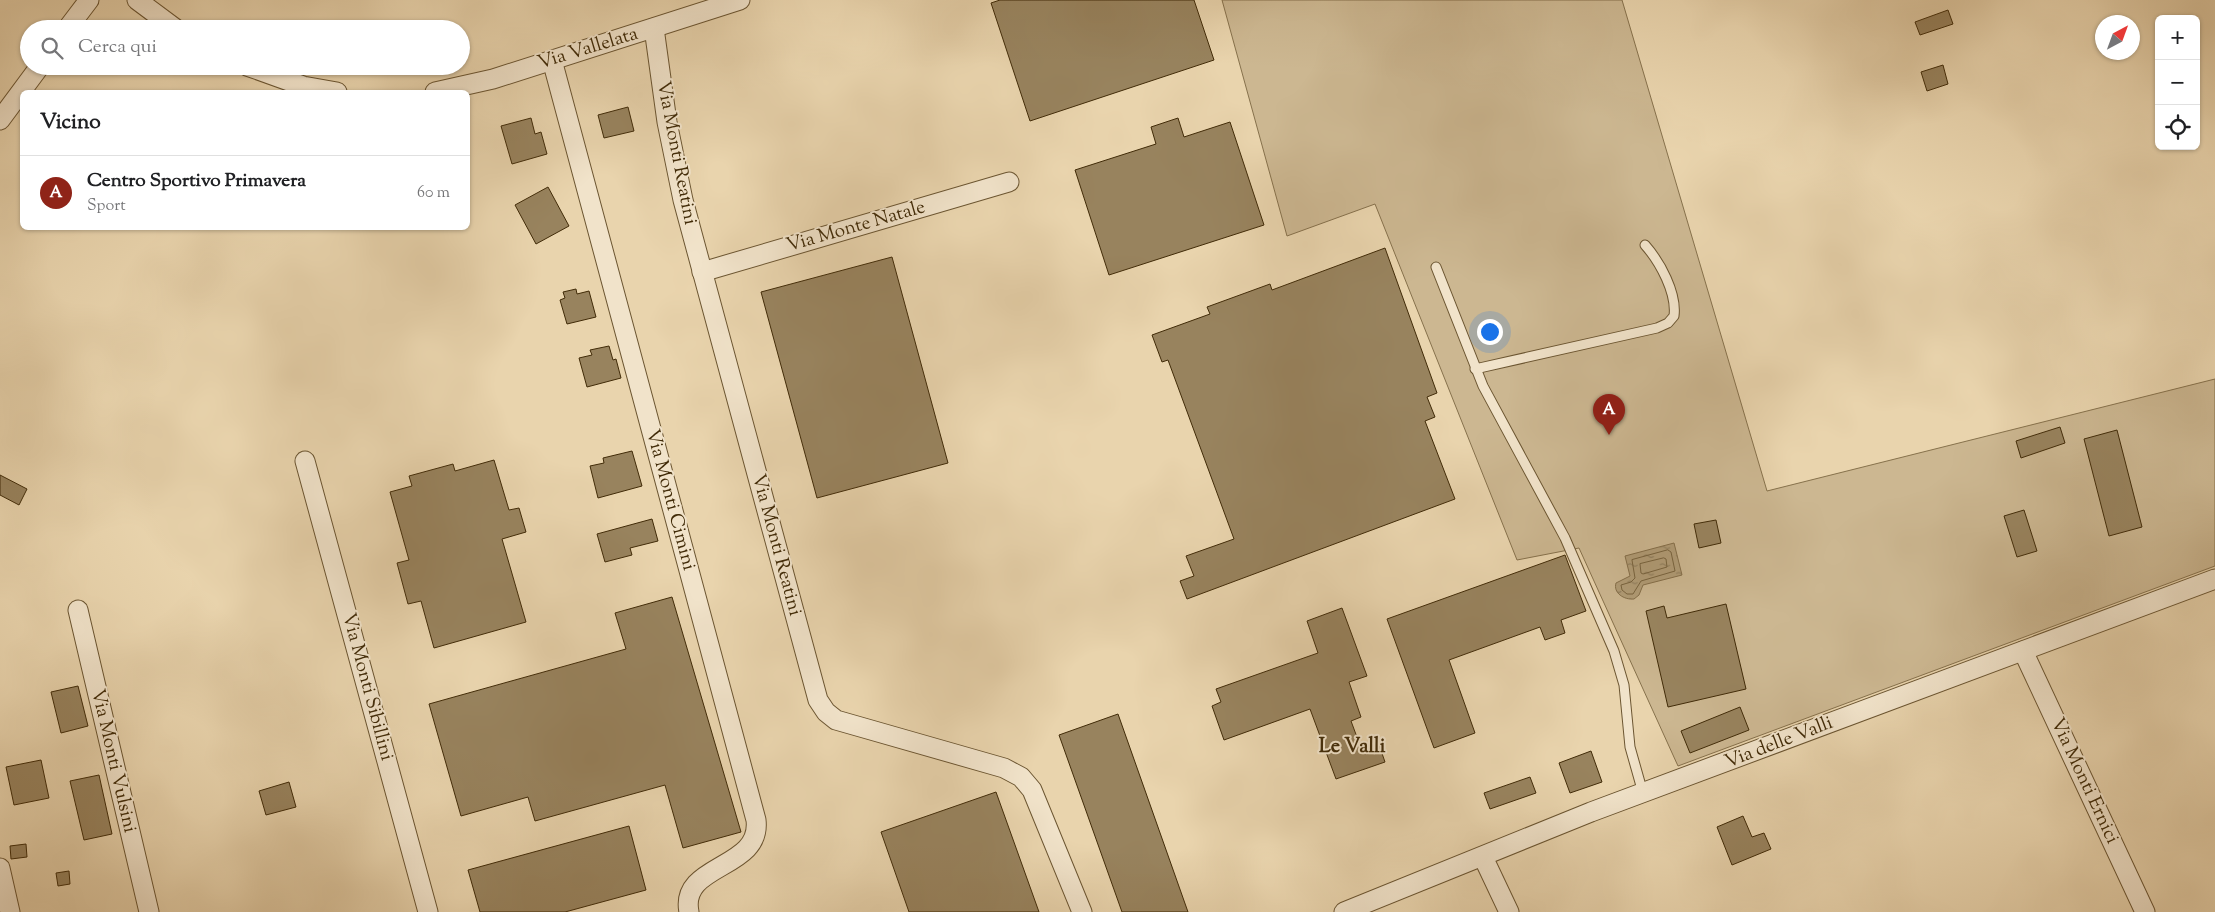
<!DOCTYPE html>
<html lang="it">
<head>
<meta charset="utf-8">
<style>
	:root { --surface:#fff; --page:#f2f2f2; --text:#202124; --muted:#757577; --line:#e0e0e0; --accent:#8f2418 }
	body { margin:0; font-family:"Sorts Mill Goudy",serif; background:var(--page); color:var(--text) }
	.controls { position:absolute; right:15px; top:15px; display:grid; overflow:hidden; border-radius:8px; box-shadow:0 1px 4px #0004 }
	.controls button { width:45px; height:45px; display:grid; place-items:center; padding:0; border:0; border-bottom:1px solid var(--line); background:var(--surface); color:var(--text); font:25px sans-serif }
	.compass { position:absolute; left:2095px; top:15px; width:45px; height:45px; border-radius:50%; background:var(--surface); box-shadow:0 1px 4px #0004; rotate:41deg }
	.you { position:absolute; left:1489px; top:331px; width:18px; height:18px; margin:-12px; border:4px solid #fff; border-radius:50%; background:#1a73e8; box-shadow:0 0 0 8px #1a73e833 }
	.badge { display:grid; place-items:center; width:32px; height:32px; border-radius:50%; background:var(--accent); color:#fff; font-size:16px; font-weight:700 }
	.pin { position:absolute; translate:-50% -41px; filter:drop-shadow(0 1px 2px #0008) }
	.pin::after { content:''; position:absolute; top:26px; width:18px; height:15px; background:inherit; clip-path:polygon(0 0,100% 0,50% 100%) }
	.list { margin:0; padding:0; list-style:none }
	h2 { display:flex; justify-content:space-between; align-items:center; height:65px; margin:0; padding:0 20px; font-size:21px }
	h2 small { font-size:16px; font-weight:400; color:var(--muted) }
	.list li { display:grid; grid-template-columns:32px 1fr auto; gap:15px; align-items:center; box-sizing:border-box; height:75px; padding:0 20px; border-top:1px solid var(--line) }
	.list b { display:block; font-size:19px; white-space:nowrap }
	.list p { margin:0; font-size:16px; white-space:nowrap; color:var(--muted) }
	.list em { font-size:16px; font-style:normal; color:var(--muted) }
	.icon { flex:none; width:28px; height:28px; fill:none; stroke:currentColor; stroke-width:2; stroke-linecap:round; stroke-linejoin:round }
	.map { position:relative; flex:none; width:2215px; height:912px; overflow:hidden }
	.search { position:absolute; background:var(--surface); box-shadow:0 1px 4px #0004; left:20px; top:20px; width:450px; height:55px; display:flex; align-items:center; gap:12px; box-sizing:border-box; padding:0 18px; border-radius:28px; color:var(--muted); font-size:19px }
	.panel { position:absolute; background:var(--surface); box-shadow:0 1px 4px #0004; left:20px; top:90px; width:450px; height:140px; border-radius:8px }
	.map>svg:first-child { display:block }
</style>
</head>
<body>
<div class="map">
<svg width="2215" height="912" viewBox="0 0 2215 912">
	<defs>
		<pattern id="water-ripples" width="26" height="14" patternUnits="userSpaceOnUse" patternTransform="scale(1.25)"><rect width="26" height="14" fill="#b09b75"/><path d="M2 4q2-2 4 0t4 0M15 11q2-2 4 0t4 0" fill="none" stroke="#917f5e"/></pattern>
	</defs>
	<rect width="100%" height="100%" fill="#e9d4ad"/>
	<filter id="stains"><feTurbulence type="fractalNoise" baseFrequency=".004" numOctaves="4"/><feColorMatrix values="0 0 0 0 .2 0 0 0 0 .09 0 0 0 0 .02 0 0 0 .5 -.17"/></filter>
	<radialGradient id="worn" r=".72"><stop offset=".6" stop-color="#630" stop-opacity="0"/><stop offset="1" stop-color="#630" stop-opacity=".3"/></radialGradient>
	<path fill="#ccb791" stroke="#86714c" d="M1222 0H1622L1767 491 2215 379V566L1678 766 1579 548 1517 560 1375 204 1287 236Z"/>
	<path fill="url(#water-ripples)" stroke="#846e49" d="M1674 543 1682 575 1643 585 1639 595 1634 599C1624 600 1613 593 1616 583L1630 576 1625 556Z"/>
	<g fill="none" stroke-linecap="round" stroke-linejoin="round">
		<g stroke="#78633e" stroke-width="1">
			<path d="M1668 550 1671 552 1675 571 1641 581 1633 594H1627L1622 590 1621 585 1631 582 1635 578 1632 560Z"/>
			<path d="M1664 558 1666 559 1667 567 1643 574 1641 573 1640 564Z"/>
		</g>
	</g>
	<g fill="#98835e" stroke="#412b08">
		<path d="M1000 0H1194L1214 60 1030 121 991 3Z"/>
		<path d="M1948 10 1953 24 1920 35 1915 22Z"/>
		<path d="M1943 65 1948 84 1927 91 1921 72Z"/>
		<path d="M628 107 634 131 604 138 598 115Z"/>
		<path d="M531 118 535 134 541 132 547 154 512 164 501 126Z"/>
		<path d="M1178 118 1184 137 1230 122 1264 225 1109 275 1075 170 1156 144 1151 127Z"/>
		<path d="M548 187 569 226 536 244 515 205Z"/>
		<path d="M1385 248 1437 393 1427 397 1435 417 1425 421 1455 499 1187 599 1180 581 1194 576 1186 556 1234 539 1168 360 1162 362 1152 335 1210 314 1207 307 1270 284 1272 290Z"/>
		<path d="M892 257 948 463 817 498 761 292Z"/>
		<path d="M576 289 577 294 589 291 596 317 567 324 560 300 565 298 563 292Z"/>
		<path d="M609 346 613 360 616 359 621 378 587 387 579 358 592 355 590 350Z"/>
		<path d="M2060 427 2065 443 2021 458 2016 441Z"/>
		<path d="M2117 430 2142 527 2109 536 2084 439Z"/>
		<path d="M632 451 642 486 598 498 590 466 604 463 603 458Z"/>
		<path d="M494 460 509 510 519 508 526 532 502 539 526 622 434 648 421 601 408 604 397 563 409 560 390 492 412 486 409 476 453 464 455 471Z"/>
		<path d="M0 475 27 489 19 505 0 495Z"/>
		<path d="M2024 510 2037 551 2017 557 2004 516Z"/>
		<path d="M652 519 658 541 630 548 632 555 605 562 597 534Z"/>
		<path d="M1716 520 1721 543 1699 548 1694 524Z"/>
		<path d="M1565 555 1586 611 1561 620 1565 633 1545 640 1540 627 1449 660 1475 733 1434 748 1387 619Z"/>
		<path d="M672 597 741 832 683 848 665 785 535 821 528 797 461 816 429 704 626 649 615 613Z"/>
		<path d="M1726 604 1746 689 1668 707 1646 611 1664 606 1667 618Z"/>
		<path d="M1342 608 1367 676 1349 682 1361 717 1351 721 1361 748 1378 742 1385 762 1336 779 1310 709 1224 740 1212 706 1221 702 1216 689 1318 653 1307 621Z"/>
		<path d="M78 686 88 726 61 733 51 692Z"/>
		<path d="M1740 707 1749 730 1690 753 1681 731Z"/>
		<path d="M1118 714 1188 912H1122L1059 735Z"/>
		<path d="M1591 751 1602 782 1570 793 1559 763Z"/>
		<path d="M41 760 49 798 14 805 6 767Z"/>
		<path d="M99 775 112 834 84 840 70 781Z"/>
		<path d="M1530 777 1536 793 1490 809 1484 793Z"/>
		<path d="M289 782 296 807 266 815 259 791Z"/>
		<path d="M996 792 1039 912H909L881 832Z"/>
		<path d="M1743 816 1752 837 1764 833 1771 849 1732 865 1717 827Z"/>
		<path d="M629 826 646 890 565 912H480L468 870Z"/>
		<path d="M26 844 27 857 11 859 10 846Z"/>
		<path d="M69 871 70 884 58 886 56 873Z"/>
	</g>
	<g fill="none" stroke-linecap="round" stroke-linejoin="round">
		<defs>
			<g id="lane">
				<path d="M1436 267 1483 386 1565 538 1614 651 1624 685 1630 747 1643 793"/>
				<path d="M1475 369 1657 328 1668 323 1674 316C1677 293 1660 262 1645 245"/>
			</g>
			<g id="street">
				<path d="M137 0 176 29"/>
				<path d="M654 28 667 122 683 200 818 700 826 712 836 720 1004 768 1021 777 1032 790 1082 912"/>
				<path d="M67 29 89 0"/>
				<path d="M552 60 756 820C762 870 679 863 689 912"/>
				<path d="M247 66 303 86 337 92"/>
				<path d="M435 92 493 79 740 0"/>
				<path d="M0 120 40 66"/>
				<path d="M702 272 1009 182"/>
				<path d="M305 461 428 912"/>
				<path d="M78 610 149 912"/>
				<path d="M2023 651 2145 912"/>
				<path d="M1483 857 1509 912"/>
				<path d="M0 868 10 912"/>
				<path d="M1344 912 1591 812 2215 579"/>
			</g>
		</defs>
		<use href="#lane" stroke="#6b5531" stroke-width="11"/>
		<use href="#street" stroke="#6b5531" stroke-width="21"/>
		<use href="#lane" stroke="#f1e3ca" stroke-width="9"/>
		<use href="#street" stroke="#f1e3ca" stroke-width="19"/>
	</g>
	<g text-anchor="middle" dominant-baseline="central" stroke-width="4" stroke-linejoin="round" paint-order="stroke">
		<g font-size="19" fill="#412b08" stroke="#f1e3ca">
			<text transform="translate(588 49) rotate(-17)">Via Vallelata</text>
			<text transform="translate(676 153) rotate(79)">Via Monti Reatini</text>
			<text transform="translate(856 227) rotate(-16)">Via Monte Natale</text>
			<text transform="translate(670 500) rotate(75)">Via Monti Cimini</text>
			<text transform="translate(776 545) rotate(75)">Via Monti Reatini</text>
			<text transform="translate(367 687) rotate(75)">Via Monti Sibillini</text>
			<text transform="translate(1779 743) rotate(-21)">Via delle Valli</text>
			<text transform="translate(113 761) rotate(77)">Via Monti Vulsini</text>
			<text transform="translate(2084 781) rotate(65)">Via Monti Ernici</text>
		</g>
		<g font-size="20" font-weight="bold" fill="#412b08" stroke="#f1e3ca">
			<text x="1352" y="747">Le Valli</text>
		</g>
	</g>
	<rect width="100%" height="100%" filter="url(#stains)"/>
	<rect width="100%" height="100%" fill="url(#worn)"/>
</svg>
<div class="controls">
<button>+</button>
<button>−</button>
<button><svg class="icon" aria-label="locate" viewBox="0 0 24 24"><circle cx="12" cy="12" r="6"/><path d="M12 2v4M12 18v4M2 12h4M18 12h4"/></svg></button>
</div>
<svg class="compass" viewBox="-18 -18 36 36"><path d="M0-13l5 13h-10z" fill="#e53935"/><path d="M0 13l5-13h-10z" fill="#757577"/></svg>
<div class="you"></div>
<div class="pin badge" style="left:1609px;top:435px">A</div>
<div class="search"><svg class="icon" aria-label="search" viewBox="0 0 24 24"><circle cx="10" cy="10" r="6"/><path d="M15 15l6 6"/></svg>Cerca qui</div>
<section class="panel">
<h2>Vicino<small></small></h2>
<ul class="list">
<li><span class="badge">A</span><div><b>Centro Sportivo Primavera</b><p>Sport</p></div><em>60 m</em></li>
</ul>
</section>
</div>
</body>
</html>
